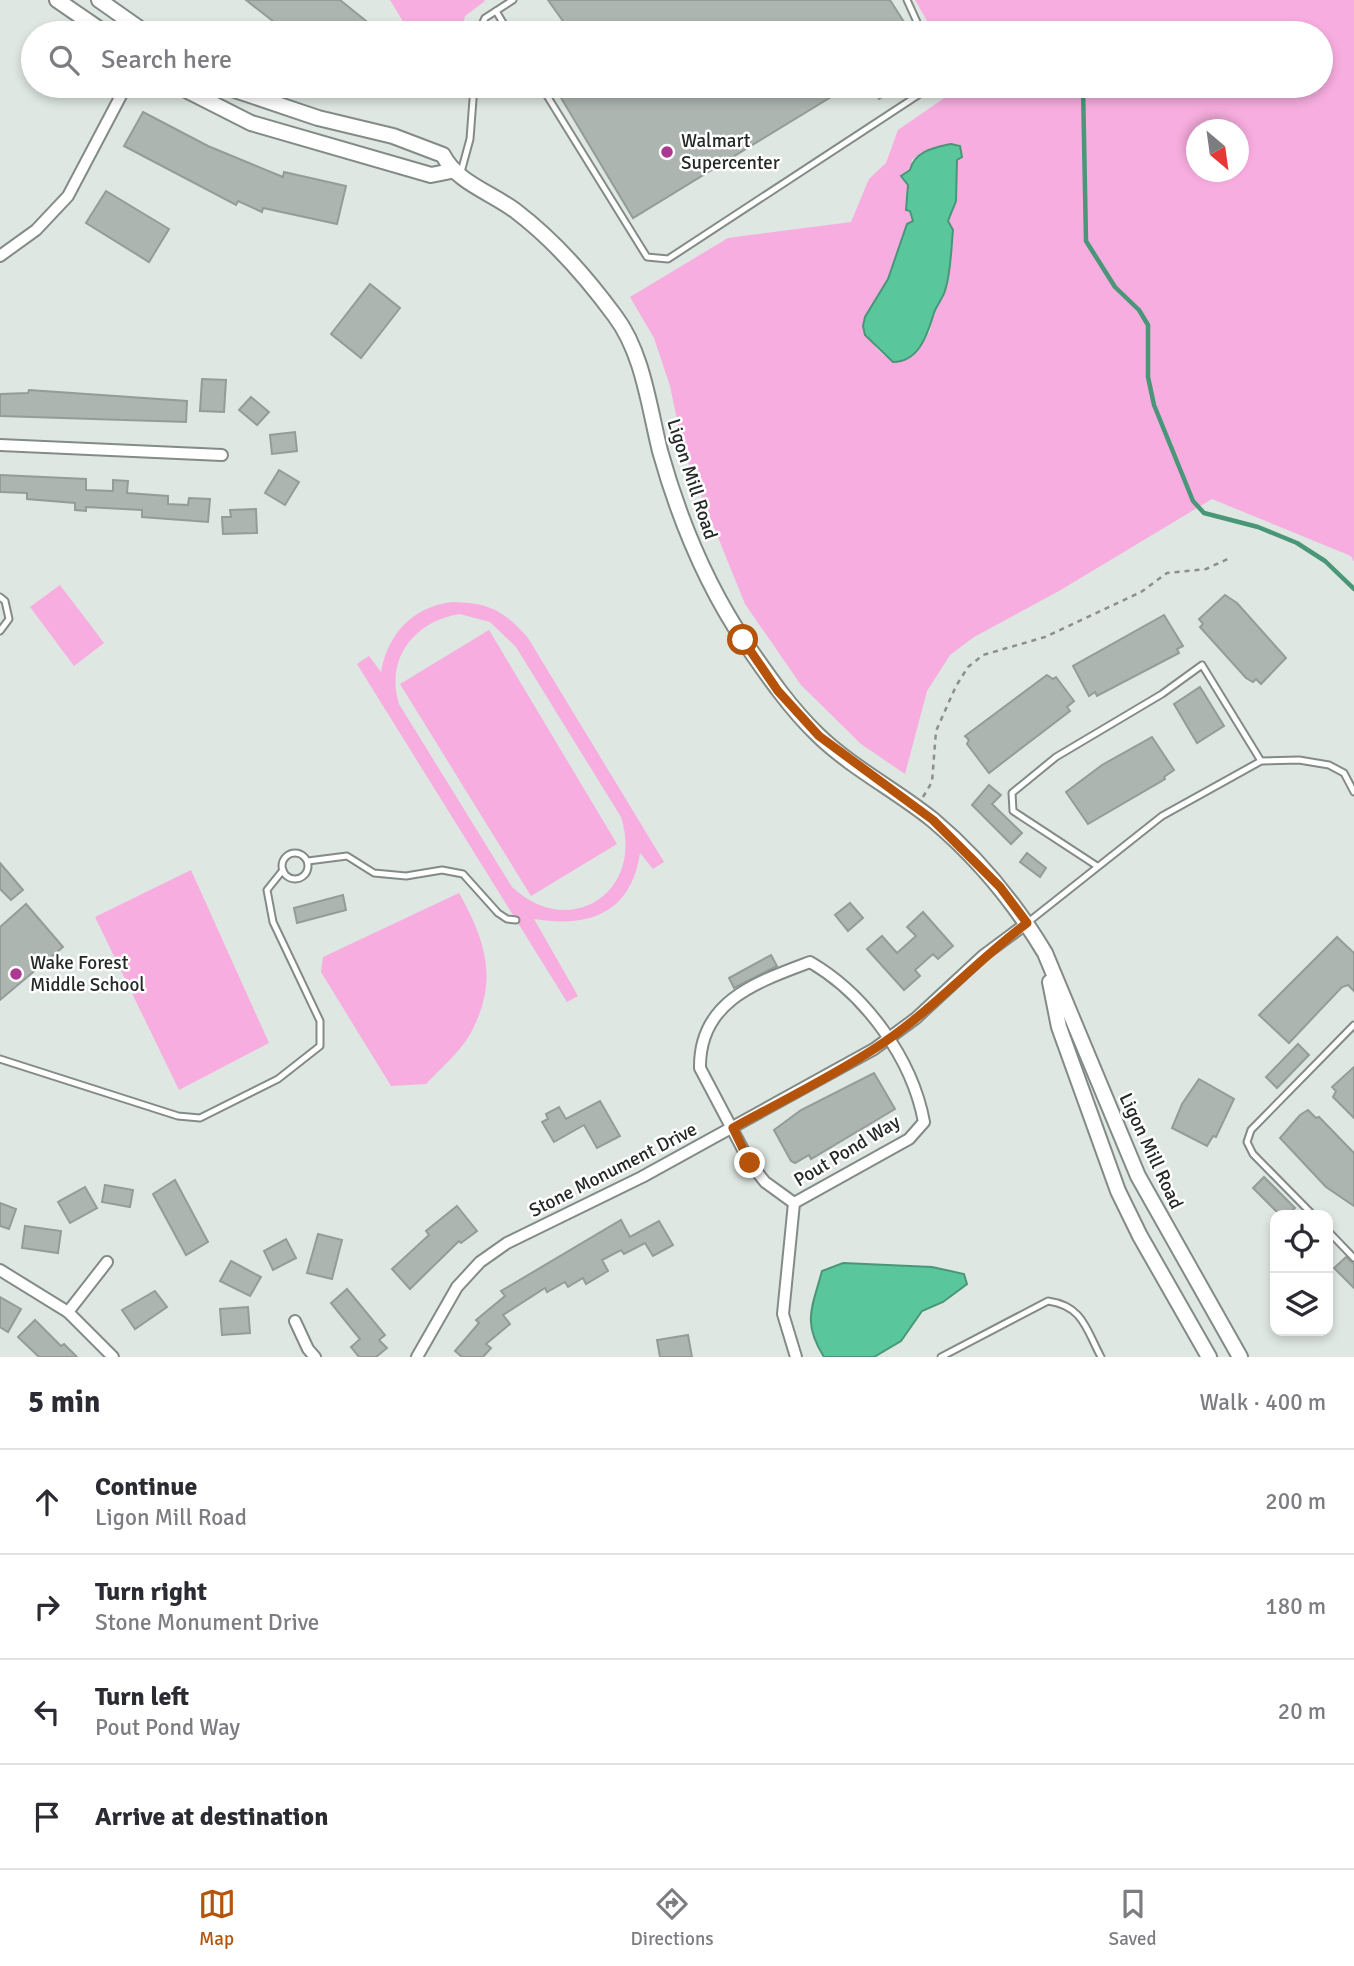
<!DOCTYPE html>
<html lang="en">
<head>
<meta charset="utf-8">
<style>
	:root { --surface:#fff; --page:#f7f7f7; --text:#2b2b33; --muted:#7c7c81; --line:#e1e1e2; --accent:#b45309 }
	body { margin:0; font-family:Signika,sans-serif; background:var(--page); color:var(--text) }
	.controls { position:absolute; right:21px; bottom:21px; display:grid; overflow:hidden; border-radius:14px; box-shadow:0 4px 10px #0003 }
	.controls button { width:63px; height:63px; display:grid; place-items:center; padding:0; border:0; border-bottom:2px solid var(--line); background:var(--surface); color:var(--text); font:35px sans-serif }
	.compass { position:absolute; left:1186px; top:119px; width:63px; height:63px; border-radius:50%; background:var(--surface); box-shadow:0 4px 10px #0003; rotate:151deg }
	.stop { position:absolute; width:21px; height:21px; margin:-16px; border:5px solid #b45309; border-radius:50%; background:#fff }
	.stop.end { background:#b45309; border-color:#fff; box-shadow:0 2px 7px #0008 }
	.list { margin:0; padding:0; list-style:none }
	h2 { display:flex; justify-content:space-between; align-items:center; height:91px; margin:0; padding:0 28px; font-size:30px }
	h2 small { font-size:23px; font-weight:400; color:var(--muted) }
	.list li { display:grid; grid-template-columns:46px 1fr auto; gap:21px; align-items:center; box-sizing:border-box; height:105px; padding:0 28px; border-top:2px solid var(--line) }
	.list b { display:block; font-size:26px; white-space:nowrap }
	.list p { margin:0; font-size:23px; white-space:nowrap; color:var(--muted) }
	.list em { font-size:23px; font-style:normal; color:var(--muted) }
	.icon { flex:none; width:38px; height:38px; fill:none; stroke:currentColor; stroke-width:2; stroke-linecap:round; stroke-linejoin:round }
	.map { position:relative; flex:none; width:1354px; height:1357px; overflow:hidden }
	.search { position:absolute; background:var(--surface); box-shadow:0 4px 10px #0003; left:21px; right:21px; top:21px; height:77px; display:flex; align-items:center; gap:18px; box-sizing:border-box; padding:0 24px; border-radius:38px; color:var(--muted); font-size:26px }
	.sheet { height:511px; background:var(--surface) }
	nav { display:flex; justify-content:space-around; align-items:center; box-sizing:border-box; height:98px; border-top:2px solid var(--line); background:var(--surface); font-size:19px; color:var(--muted) }
	nav a { display:grid; justify-items:center; gap:4px }
	nav .on { color:var(--accent) }
	.map>svg:first-child { display:block }
</style>
</head>
<body>
<div class="map">
<svg width="1354" height="1357" viewBox="0 0 1354 1357">
	<rect width="100%" height="100%" fill="#dee7e2"/>
	<g fill="#f7addf" fill-rule="evenodd">
		<path d="M390 0H484L485 1 465 16 461 33H410Z"/>
		<path d="M915 0H1354V562L1351 556 1212 499 1059 591 974 637 950 655 927 691 905 774 861 744 801 685 745 604 684 453 670 386 654 338 630 297 728 238 851 222 869 179 886 163 898 130 950 94 951 86H1321V33H934ZM1196 130H1238V172H1196ZM951 144 957 160 956 201 948 221 953 230 945 291 933 314 930 331 919 349 900 362C887 359 882 355 873 344 852 320 878 300 889 277 897 260 902 242 907 224L913 221 910 211 906 209 912 160 920 153Z"/>
		<path d="M60 585 104 643 74 666 30 607Z"/>
		<path d="M452 602C490 603 503 610 528 638L664 862 653 869 640 853C631 913 590 928 534 919L578 996 567 1002 357 664 369 656 381 672C388 633 413 607 452 602ZM460 614 490 622 516 647 621 817C645 893 569 941 512 887L399 704C385 659 414 621 460 614Z"/>
		<path d="M489 630 617 844 531 896 400 684Z"/>
		<path d="M191 870 269 1043 179 1090 95 917Z"/>
		<path d="M459 893C487 943 499 983 469 1036 459 1053 440 1069 426 1084L391 1086 321 972 323 957Z"/>
	</g>
	<g fill="#59c79b" stroke="#499778" stroke-width="2">
		<path d="M951 144 960 146 962 157 957 160 956 201 948 221 953 230C951 250 951 272 945 291 942 300 935 307 933 316 927 336 918 362 893 362L865 335 863 326 865 317 888 279 907 224 913 221 910 211 906 210 908 185 901 176 910 170C915 151 933 148 951 144Z"/>
		<path d="M843 1263 932 1267 964 1274 967 1284 943 1302 922 1311 901 1341 874 1357H824C802 1322 812 1308 822 1271Z"/>
	</g>
	<g fill="none" stroke-linecap="round" stroke-linejoin="round">
		<path stroke="#499778" stroke-width="4.5" d="M1083 86 1086 241 1115 287 1139 310 1148 325V377L1154 405 1193 501 1204 513 1258 527 1297 543 1325 561 1354 589"/>
	</g>
	<g fill="#adb5b1" stroke="#949c98" stroke-width="2">
		<path d="M246 0H340L381 33H288Z"/>
		<path d="M548 0H890L911 33H551L565 24Z"/>
		<path d="M554 86H849L633 218Z"/>
		<path d="M871 86H901L879 99Z"/>
		<path d="M143 112 208 146 283 177 284 172 346 186 337 224 263 208 262 212 238 201 236 205 124 146Z"/>
		<path d="M106 191 169 229 149 262 86 223Z"/>
		<path d="M370 284 400 308 361 358 331 334Z"/>
		<path d="M202 379 226 380 224 412 200 411Z"/>
		<path d="M29 390 187 401 186 422 0 416V394L28 393Z"/>
		<path d="M251 397 269 412 257 425 239 410Z"/>
		<path d="M295 432 297 451 272 454 270 435Z"/>
		<path d="M279 470 299 482 285 505 265 493Z"/>
		<path d="M0 475 86 479V490L113 491V480L128 481 127 493 168 496V504L188 505 189 498 210 499 208 522 142 517V510L86 507V511L75 510V503L27 499V493L0 492Z"/>
		<path d="M256 509 257 533 223 534 222 517H231L230 510Z"/>
		<path d="M1225 595 1237 603 1286 658 1261 684 1256 679 1253 682 1246 678 1200 627 1203 624 1199 619Z"/>
		<path d="M1164 615 1183 646 1177 649 1179 653 1097 696 1095 692 1089 696 1073 666Z"/>
		<path d="M1047 675 1053 679 1056 677 1074 701 1067 707 1070 711 989 773 967 744 969 740 965 736Z"/>
		<path d="M1200 687 1224 726 1197 743 1174 704Z"/>
		<path d="M1152 737 1174 770 1164 777 1165 779 1088 824 1066 792 1102 765Z"/>
		<path d="M989 785 1001 795 992 804 1022 833 1011 844 972 805Z"/>
		<path d="M1027 853 1046 868 1040 877 1020 862Z"/>
		<path d="M0 863 23 890 11 900 0 889Z"/>
		<path d="M343 895 346 910 297 923 294 908Z"/>
		<path d="M850 903 863 918 848 931 835 915Z"/>
		<path d="M26 904 63 947 0 1000V927Z"/>
		<path d="M923 912 953 946 938 959 933 954 915 970 920 976 904 990 867 949 882 936 897 953 916 936 907 927Z"/>
		<path d="M1337 937 1354 953V991L1348 985 1342 987 1289 1043 1259 1015Z"/>
		<path d="M771 955 777 966 734 988 729 978Z"/>
		<path d="M1298 1044 1309 1055 1277 1088 1266 1077Z"/>
		<path d="M1354 1067V1118L1333 1097 1336 1091 1332 1087Z"/>
		<path d="M874 1073 895 1109 811 1159 809 1155 795 1163 791 1161 774 1130 801 1110Z"/>
		<path d="M1199 1079 1234 1099 1216 1137 1213 1136 1207 1146 1172 1128 1182 1104Z"/>
		<path d="M600 1101 620 1136 597 1148 584 1125 554 1142 542 1122 548 1119 546 1114 559 1107 566 1119Z"/>
		<path d="M1308 1110 1316 1118 1319 1117 1354 1153V1206L1326 1187 1280 1138 1300 1115Z"/>
		<path d="M1264 1177 1295 1208 1287 1215H1280L1253 1188Z"/>
		<path d="M175 1180 208 1242 186 1255 153 1194Z"/>
		<path d="M105 1185 133 1190 130 1207 102 1202Z"/>
		<path d="M85 1187 97 1208 70 1223 58 1202Z"/>
		<path d="M0 1203 16 1209 9 1229 0 1226Z"/>
		<path d="M457 1206 477 1231 461 1243 459 1241 410 1289 392 1269 429 1235 426 1231Z"/>
		<path d="M621 1220 630 1237 659 1221 673 1245 653 1256 645 1243 624 1254 621 1250 602 1260 608 1271 586 1284 583 1278 568 1287 565 1282 547 1292 545 1288 503 1315 510 1324 486 1344 491 1348 483 1357H462L455 1351 479 1323 476 1320 505 1296 501 1291Z"/>
		<path d="M25 1226 61 1231 58 1253 22 1248Z"/>
		<path d="M318 1234 342 1240 332 1279 307 1273Z"/>
		<path d="M286 1239 296 1258 273 1270 264 1251Z"/>
		<path d="M1346 1257 1354 1264V1288L1334 1268Z"/>
		<path d="M231 1261 261 1277 250 1296 220 1281Z"/>
		<path d="M347 1289 385 1335 379 1340 387 1348 376 1357H359L351 1347 360 1339 331 1303Z"/>
		<path d="M155 1291 167 1307 135 1329 122 1310Z"/>
		<path d="M0 1297 21 1309 8 1332 0 1327Z"/>
		<path d="M248 1307 250 1333 222 1335 220 1309Z"/>
		<path d="M35 1320 61 1346 64 1344 77 1357H39L18 1337Z"/>
		<path d="M688 1335 692 1357H660L657 1340Z"/>
	</g>
	<g fill="none" stroke-linecap="round" stroke-linejoin="round">
		<defs>
			<g id="lane">
				<path d="M907 0 922 33"/>
				<path d="M496 11 509 33"/>
				<path d="M478 33 485 18 513 0"/>
				<path d="M541 86 647 257 668 259 932 86"/>
				<path d="M461 172 470 139 474 86"/>
				<path d="M0 597 5 601 9 619 0 631"/>
				<circle cx="295" cy="866" r="13"/>
				<path d="M308 861 347 856 374 873 406 876 442 870 463 874 498 913 507 919 516 920"/>
				<path d="M1097 866 1013 811 1012 793 1056 757 1162 694 1202 665 1261 761"/>
				<path d="M1027 923 1162 816 1261 761 1299 760 1329 765 1344 773 1354 792"/>
				<path d="M0 1059 178 1116 200 1118 278 1079 320 1046V1021L273 922 267 890 283 870"/>
				<path d="M1313 1215 1253 1154 1247 1142 1251 1130 1354 1025"/>
				<path d="M1328 1231 1354 1258"/>
				<path d="M941 1357 1048 1301C1083 1306 1086 1329 1101 1357"/>
			</g>
			<g id="street">
				<path d="M0 256 36 230 68 196 126 86"/>
				<path d="M0 445 222 455"/>
				<path d="M810 962C865 994 912 1058 924 1122L909 1139 794 1203 765 1182 750 1163 700 1068C699 1001 757 982 810 962Z"/>
				<path d="M794 1203 783 1314 796 1357"/>
				<path d="M0 1270 68 1312 113 1357"/>
				<path d="M68 1312 107 1262"/>
				<path d="M295 1321 308 1349 315 1357"/>
				<path d="M417 1357 457 1287 480 1262 507 1243 642 1177 874 1049 916 1018 984 955 1027 923"/>
			</g>
			<g id="secondary">
				<path d="M57 0 105 33"/>
				<path d="M99 0 146 33"/>
				<path d="M178 86 251 123 431 175 451 171"/>
				<path d="M223 86 318 118 393 136 443 155C457 183 493 193 517 212 555 241 587 278 615 316 643 353 649 407 660 451 679 519 706 585 746 644 768 676 790 708 818 735 852 768 896 790 933 820 978 858 1015 903 1045 953L1138 1176 1240 1357"/>
				<path d="M1050 982 1059 1027 1118 1191 1140 1236 1209 1357"/>
			</g>
		</defs>
		<use href="#lane" stroke="#838b87" stroke-width="9"/>
		<use href="#street" stroke="#838b87" stroke-width="14"/>
		<use href="#secondary" stroke="#838b87" stroke-width="18"/>
		<path stroke="#8a908d" stroke-width="2.5" stroke-dasharray="5 5" stroke-linecap="butt" d="M923 797 932 782 936 731 956 686 968 667 983 655 1045 637 1141 592 1167 573 1206 569 1230 558"/>
		<use href="#lane" stroke="#fff" stroke-width="5"/>
		<use href="#street" stroke="#fff" stroke-width="10"/>
		<use href="#secondary" stroke="#fff" stroke-width="14"/>
	</g>
	<g fill="none" stroke-linecap="round" stroke-linejoin="round">
		<path stroke="#b45309" stroke-width="9" d="M743 640 778 691 819 736 933 820 1000 887 1027 923C974 963 929 1014 874 1049 829 1078 780 1102 733 1128L750 1163"/>
	</g>
	<g fill="#ad3891" stroke="#fff" stroke-width="2.5">
		<circle cx="667" cy="152" r="7"/>
		<circle cx="16" cy="974" r="7"/>
	</g>
	<g text-anchor="middle" dominant-baseline="central" stroke-width="5" stroke-linejoin="round" paint-order="stroke">
		<g font-size="19" fill="#242826" stroke="#fff" text-anchor="start">
			<text x="681" y="141">Walmart<tspan x="681" dy="22">Supercenter</tspan></text>
			<text x="30" y="963">Wake Forest<tspan x="30" dy="22">Middle School</tspan></text>
		</g>
		<g font-size="19" fill="#242826" stroke="#fff">
			<text transform="translate(692 479) rotate(72)">Ligon Mill Road</text>
			<text transform="translate(847 1151) rotate(-31)">Pout Pond Way</text>
			<text transform="translate(1151 1151) rotate(65)">Ligon Mill Road</text>
			<text transform="translate(613 1170) rotate(-27)">Stone Monument Drive</text>
		</g>
	</g>
</svg>
<div class="controls">
<button><svg class="icon" aria-label="locate" viewBox="0 0 24 24"><circle cx="12" cy="12" r="6"/><path d="M12 2v4M12 18v4M2 12h4M18 12h4"/></svg></button>
<button><svg class="icon" aria-label="layers" viewBox="0 0 24 24"><path d="M12 4l9 5-9 5-9-5zM3 14l9 5 9-5"/></svg></button>
</div>
<svg class="compass" viewBox="-18 -18 36 36"><path d="M0-13l5 13h-10z" fill="#e53935"/><path d="M0 13l5-13h-10z" fill="#7c7c81"/></svg>
<div class="stop" style="left:743px;top:640px"></div>
<div class="stop end" style="left:750px;top:1163px"></div>
<div class="search"><svg class="icon" aria-label="search" viewBox="0 0 24 24"><circle cx="10" cy="10" r="6"/><path d="M15 15l6 6"/></svg>Search here</div>
</div>
<section class="sheet">
<h2>5 min<small>Walk · 400 m</small></h2>
<ul class="list">
<li><svg class="icon" aria-label="ahead" viewBox="0 0 24 24"><path d="M12 20V5M6 11l6-6 6 6"/></svg><div><b>Continue</b><p>Ligon Mill Road</p></div><em>200 m</em></li>
<li><svg class="icon" aria-label="right" viewBox="0 0 24 24"><path d="M7 20v-9h11M14 6l5 5-5 5"/></svg><div><b>Turn right</b><p>Stone Monument Drive</p></div><em>180 m</em></li>
<li><svg class="icon" aria-label="left" viewBox="0 0 24 24"><path d="M17 20v-9H6M10 6l-5 5 5 5"/></svg><div><b>Turn left</b><p>Pout Pond Way</p></div><em>20 m</em></li>
<li><svg class="icon" aria-label="arrive" viewBox="0 0 24 24"><path d="M6 21V4h12l-3 4 3 4H6"/></svg><div><b>Arrive at destination</b></div></li>
</ul>
</section>
<nav>
<a class="on"><svg class="icon" aria-label="map" viewBox="0 0 24 24"><path d="M3 6l6-2 6 2 6-2v14l-6 2-6-2-6 2zM9 4v14M15 6v14"/></svg>Map</a>
<a><svg class="icon" aria-label="directions" viewBox="0 0 24 24"><path d="M12 3l9 9-9 9-9-9zM9 14v-3h6M13 9l2 2-2 2"/></svg>Directions</a>
<a><svg class="icon" aria-label="saved" viewBox="0 0 24 24"><path d="M7 4h10v16l-5-4-5 4z"/></svg>Saved</a>
</nav>
</body>
</html>
